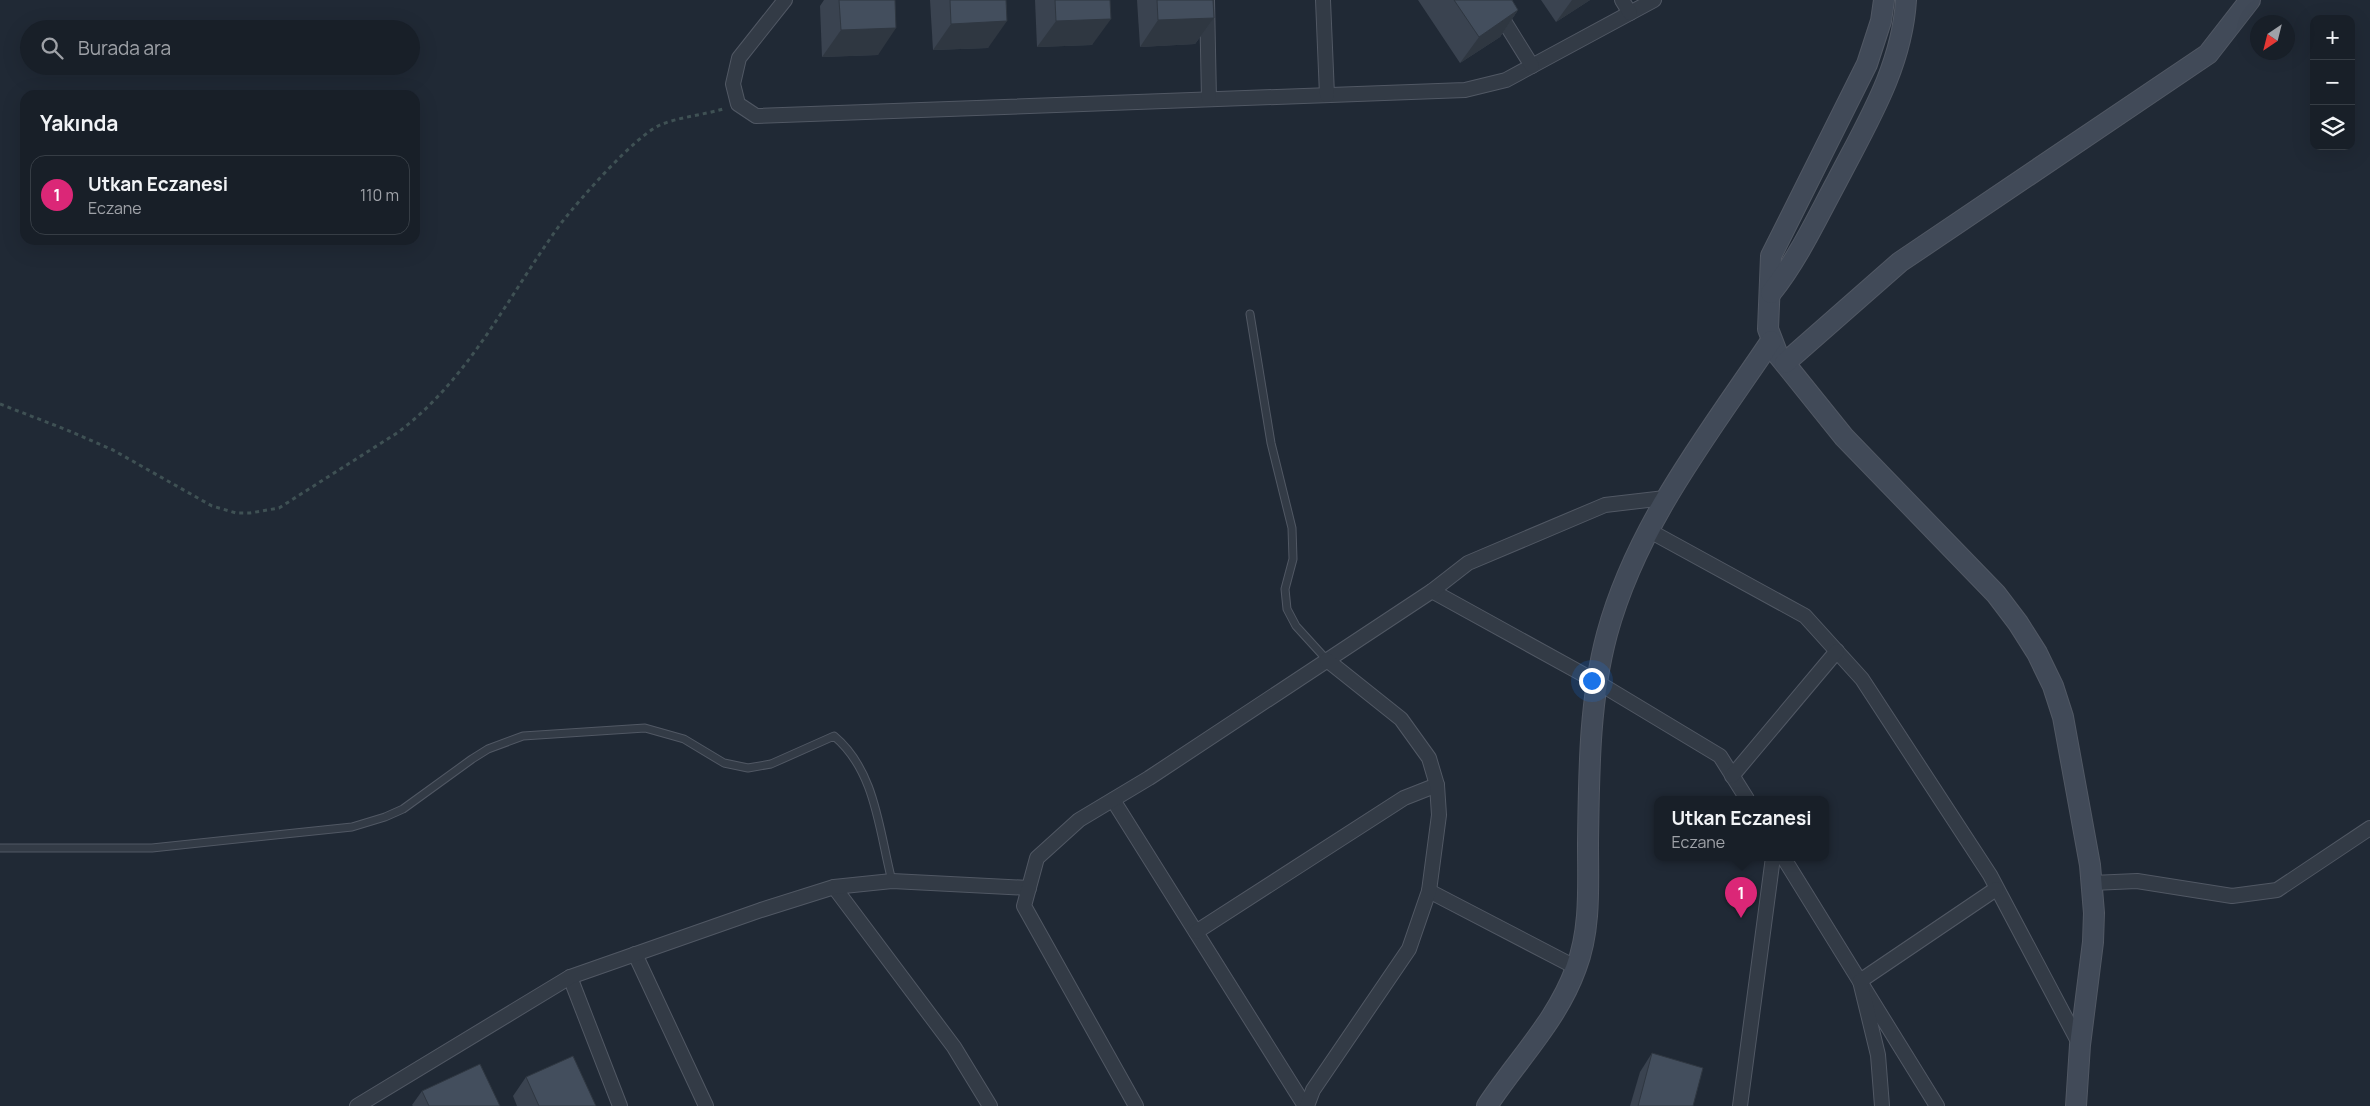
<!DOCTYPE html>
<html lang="tr">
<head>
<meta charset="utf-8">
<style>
	:root { --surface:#181f28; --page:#252c34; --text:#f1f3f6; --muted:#9fa2a8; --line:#363d45; --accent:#db2777 }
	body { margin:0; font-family:Manrope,sans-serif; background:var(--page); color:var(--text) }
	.controls { position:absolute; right:15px; top:15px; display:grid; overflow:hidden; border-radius:10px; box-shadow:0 5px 20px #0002 }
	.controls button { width:45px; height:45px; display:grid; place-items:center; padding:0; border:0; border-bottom:1px solid var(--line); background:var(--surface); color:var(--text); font:25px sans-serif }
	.compass { position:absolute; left:2250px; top:15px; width:45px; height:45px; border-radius:50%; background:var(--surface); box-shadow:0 5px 20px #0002; rotate:215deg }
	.you { position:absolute; left:1591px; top:680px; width:18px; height:18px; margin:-12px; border:4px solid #fff; border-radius:50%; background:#1a73e8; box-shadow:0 0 0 8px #1a73e833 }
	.badge { display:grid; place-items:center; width:32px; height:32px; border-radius:50%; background:var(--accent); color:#fff; font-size:16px; font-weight:700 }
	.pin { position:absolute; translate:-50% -41px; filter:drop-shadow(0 1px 2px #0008) }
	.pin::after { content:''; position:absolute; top:26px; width:18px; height:15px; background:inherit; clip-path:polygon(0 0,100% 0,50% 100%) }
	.popup { position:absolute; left:1654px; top:796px; width:175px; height:65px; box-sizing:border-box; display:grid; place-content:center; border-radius:10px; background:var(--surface); filter:drop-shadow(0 1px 4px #0005); font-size:16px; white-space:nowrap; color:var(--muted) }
	.popup b { font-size:19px; color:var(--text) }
	.popup::after { content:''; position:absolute; left:50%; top:100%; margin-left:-10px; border:10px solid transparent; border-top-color:var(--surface) }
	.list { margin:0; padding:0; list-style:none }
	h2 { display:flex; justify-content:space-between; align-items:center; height:65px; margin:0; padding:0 20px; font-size:21px }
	h2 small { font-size:16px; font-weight:400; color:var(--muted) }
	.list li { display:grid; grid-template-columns:32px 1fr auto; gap:15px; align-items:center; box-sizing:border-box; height:80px; margin:0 10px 10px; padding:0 10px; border:1px solid var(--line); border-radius:15px }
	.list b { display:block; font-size:19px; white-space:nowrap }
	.list p { margin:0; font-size:16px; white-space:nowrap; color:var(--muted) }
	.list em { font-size:16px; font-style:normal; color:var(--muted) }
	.icon { flex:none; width:28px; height:28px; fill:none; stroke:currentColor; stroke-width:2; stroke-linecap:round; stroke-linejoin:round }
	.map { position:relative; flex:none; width:2370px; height:1106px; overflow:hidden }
	.search { position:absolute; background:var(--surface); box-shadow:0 5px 20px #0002; left:20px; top:20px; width:400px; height:55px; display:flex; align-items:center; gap:12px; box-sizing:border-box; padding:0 18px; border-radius:28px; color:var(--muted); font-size:19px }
	.panel { position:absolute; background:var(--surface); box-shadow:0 5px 20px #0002; left:20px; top:90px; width:400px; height:155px; border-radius:15px }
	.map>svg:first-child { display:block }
</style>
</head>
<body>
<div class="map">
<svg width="2370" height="1106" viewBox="0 0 2370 1106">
	<rect width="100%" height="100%" fill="#202935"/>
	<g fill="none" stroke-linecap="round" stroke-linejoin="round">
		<defs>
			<g id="lane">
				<path d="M1250 314 1271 443 1292 528 1293 559 1285 589 1287 609 1296 626 1327 660"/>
				<path d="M0 848H152L352 827 385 817 403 809 472 759 488 749 523 736 645 728 684 739 724 763 748 768 771 764 834 736C876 771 879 831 892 881"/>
			</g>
			<g id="street">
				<path d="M785 0 739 58 733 84 738 104 756 116 1465 90 1506 80 1654 0"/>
				<path d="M1207 0 1209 99"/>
				<path d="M1323 0 1327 95"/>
				<path d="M1491 0 1532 66"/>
				<path d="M1622 0 1630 13"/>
				<path d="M1648 530 1805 616 1862 679 1990 875 2080 1045"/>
				<path d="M1432 591 1597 682 1720 756 1747 799"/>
				<path d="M1732 776 1837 651"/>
				<path d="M1113 800 1305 1106"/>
				<path d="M1783 857 1937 1106"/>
				<path d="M2092 883 2137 881 2232 896 2277 890 2370 828"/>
				<path d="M834 887 954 1047 990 1106"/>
				<path d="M1429 891 1577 968"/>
				<path d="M1196 932 1404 798 1437 785"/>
				<path d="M635 954 706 1106"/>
				<path d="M570 977 620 1106"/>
				<path d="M357 1106 570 977 761 910 834 887 892 881 1029 888"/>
				<path d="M1136 1106 1024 906 1037 858 1079 820 1149 778 1432 591 1468 563 1605 505 1665 498"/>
				<path d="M1307 1106 1313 1090 1409 949 1429 891 1439 815 1437 785 1429 758 1401 719 1327 660"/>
				<path d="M1740 1106 1773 857"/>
				<path d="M1882 1106 1878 1055 1860 981 1996 889"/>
			</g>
			<g id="secondary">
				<path d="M1884 0 1881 21 1867 64 1771 256 1768 329 1778 355 1844 437 1996 594 2018 623 2037 653 2053 686 2063 717 2090 865 2094 913 2093 942 2080 1045 2076 1106"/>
				<path d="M1771 293C1798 259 1816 220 1837 181 1867 123 1902 67 1906 0"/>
				<path d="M1785 363 1900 262 2208 54 2250 0"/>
				<path d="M1487 1106C1517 1060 1557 1021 1576 968 1591 929 1588 885 1588 843 1589 774 1589 701 1607 634 1637 524 1709 433 1771 341"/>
			</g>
		</defs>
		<use href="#lane" stroke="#515864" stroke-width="9"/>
		<use href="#street" stroke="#515864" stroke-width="16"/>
		<use href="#secondary" stroke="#515864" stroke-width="22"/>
		<path stroke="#3f5154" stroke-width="3" stroke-dasharray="4 4" stroke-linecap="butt" d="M0 404 67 430 113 450 212 506 236 513H250L279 508 397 433C470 379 509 294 562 222 581 198 634 137 660 125 679 117 703 115 723 109"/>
		<use href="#lane" stroke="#333b46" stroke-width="7"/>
		<use href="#street" stroke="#333b46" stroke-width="14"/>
		<use href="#secondary" stroke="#414a58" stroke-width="20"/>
	</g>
	<g fill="#3a4350">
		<path d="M824 0H895L878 55 822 57 820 6Z"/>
		<path d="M930 0H1006L988 48 933 50Z"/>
		<path d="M1035 0H1110L1092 45 1037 47Z"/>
		<path d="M1137 0H1213L1214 18 1195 44 1140 47Z"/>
		<path d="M1418 0H1512L1518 10 1500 37 1460 63Z"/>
		<path d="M1541 0H1590L1556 22Z"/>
		<path d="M1652 1053 1693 1106H1630L1640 1072Z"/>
		<path d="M526 1077 596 1106H517L513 1096Z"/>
		<path d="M422 1091 500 1106H413L412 1105Z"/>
	</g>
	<g fill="#2f3741">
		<path d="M1572 0H1590L1556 22Z"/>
		<path d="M1518 10 1500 37 1460 63 1479 37Z"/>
		<path d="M1214 18 1195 44 1140 47 1158 20Z"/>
		<path d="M1111 19 1092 45 1037 47 1056 21Z"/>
		<path d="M1007 21 988 48 933 50 951 24Z"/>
		<path d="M896 28 878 55 822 57 841 30Z"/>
	</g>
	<g fill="#434e5d" stroke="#2f3741">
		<path d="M839 0H895L896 28 841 30Z"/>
		<path d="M950 0H1006L1007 21 951 24Z"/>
		<path d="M1055 0H1110L1111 19 1056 21Z"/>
		<path d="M1157 0H1213L1214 18 1158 20Z"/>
		<path d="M1454 0H1512L1518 10 1479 37Z"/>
		<path d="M1652 1053 1703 1068 1693 1106H1638Z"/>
		<path d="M573 1056 596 1106H539L526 1077Z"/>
		<path d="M480 1064 500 1106H429L422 1091Z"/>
	</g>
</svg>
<div class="controls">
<button>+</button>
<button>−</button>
<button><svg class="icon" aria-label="layers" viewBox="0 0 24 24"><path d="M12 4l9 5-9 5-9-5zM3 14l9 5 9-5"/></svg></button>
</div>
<svg class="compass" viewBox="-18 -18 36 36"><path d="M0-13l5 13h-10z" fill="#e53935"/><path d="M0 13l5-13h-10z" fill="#9fa2a8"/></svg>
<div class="you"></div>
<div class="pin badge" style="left:1741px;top:918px">1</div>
<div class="popup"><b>Utkan Eczanesi</b>Eczane</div>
<div class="search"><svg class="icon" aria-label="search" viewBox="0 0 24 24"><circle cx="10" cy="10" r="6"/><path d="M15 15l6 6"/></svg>Burada ara</div>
<section class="panel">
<h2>Yakında<small></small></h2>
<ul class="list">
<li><span class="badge">1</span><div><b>Utkan Eczanesi</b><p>Eczane</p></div><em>110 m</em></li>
</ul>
</section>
</div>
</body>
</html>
